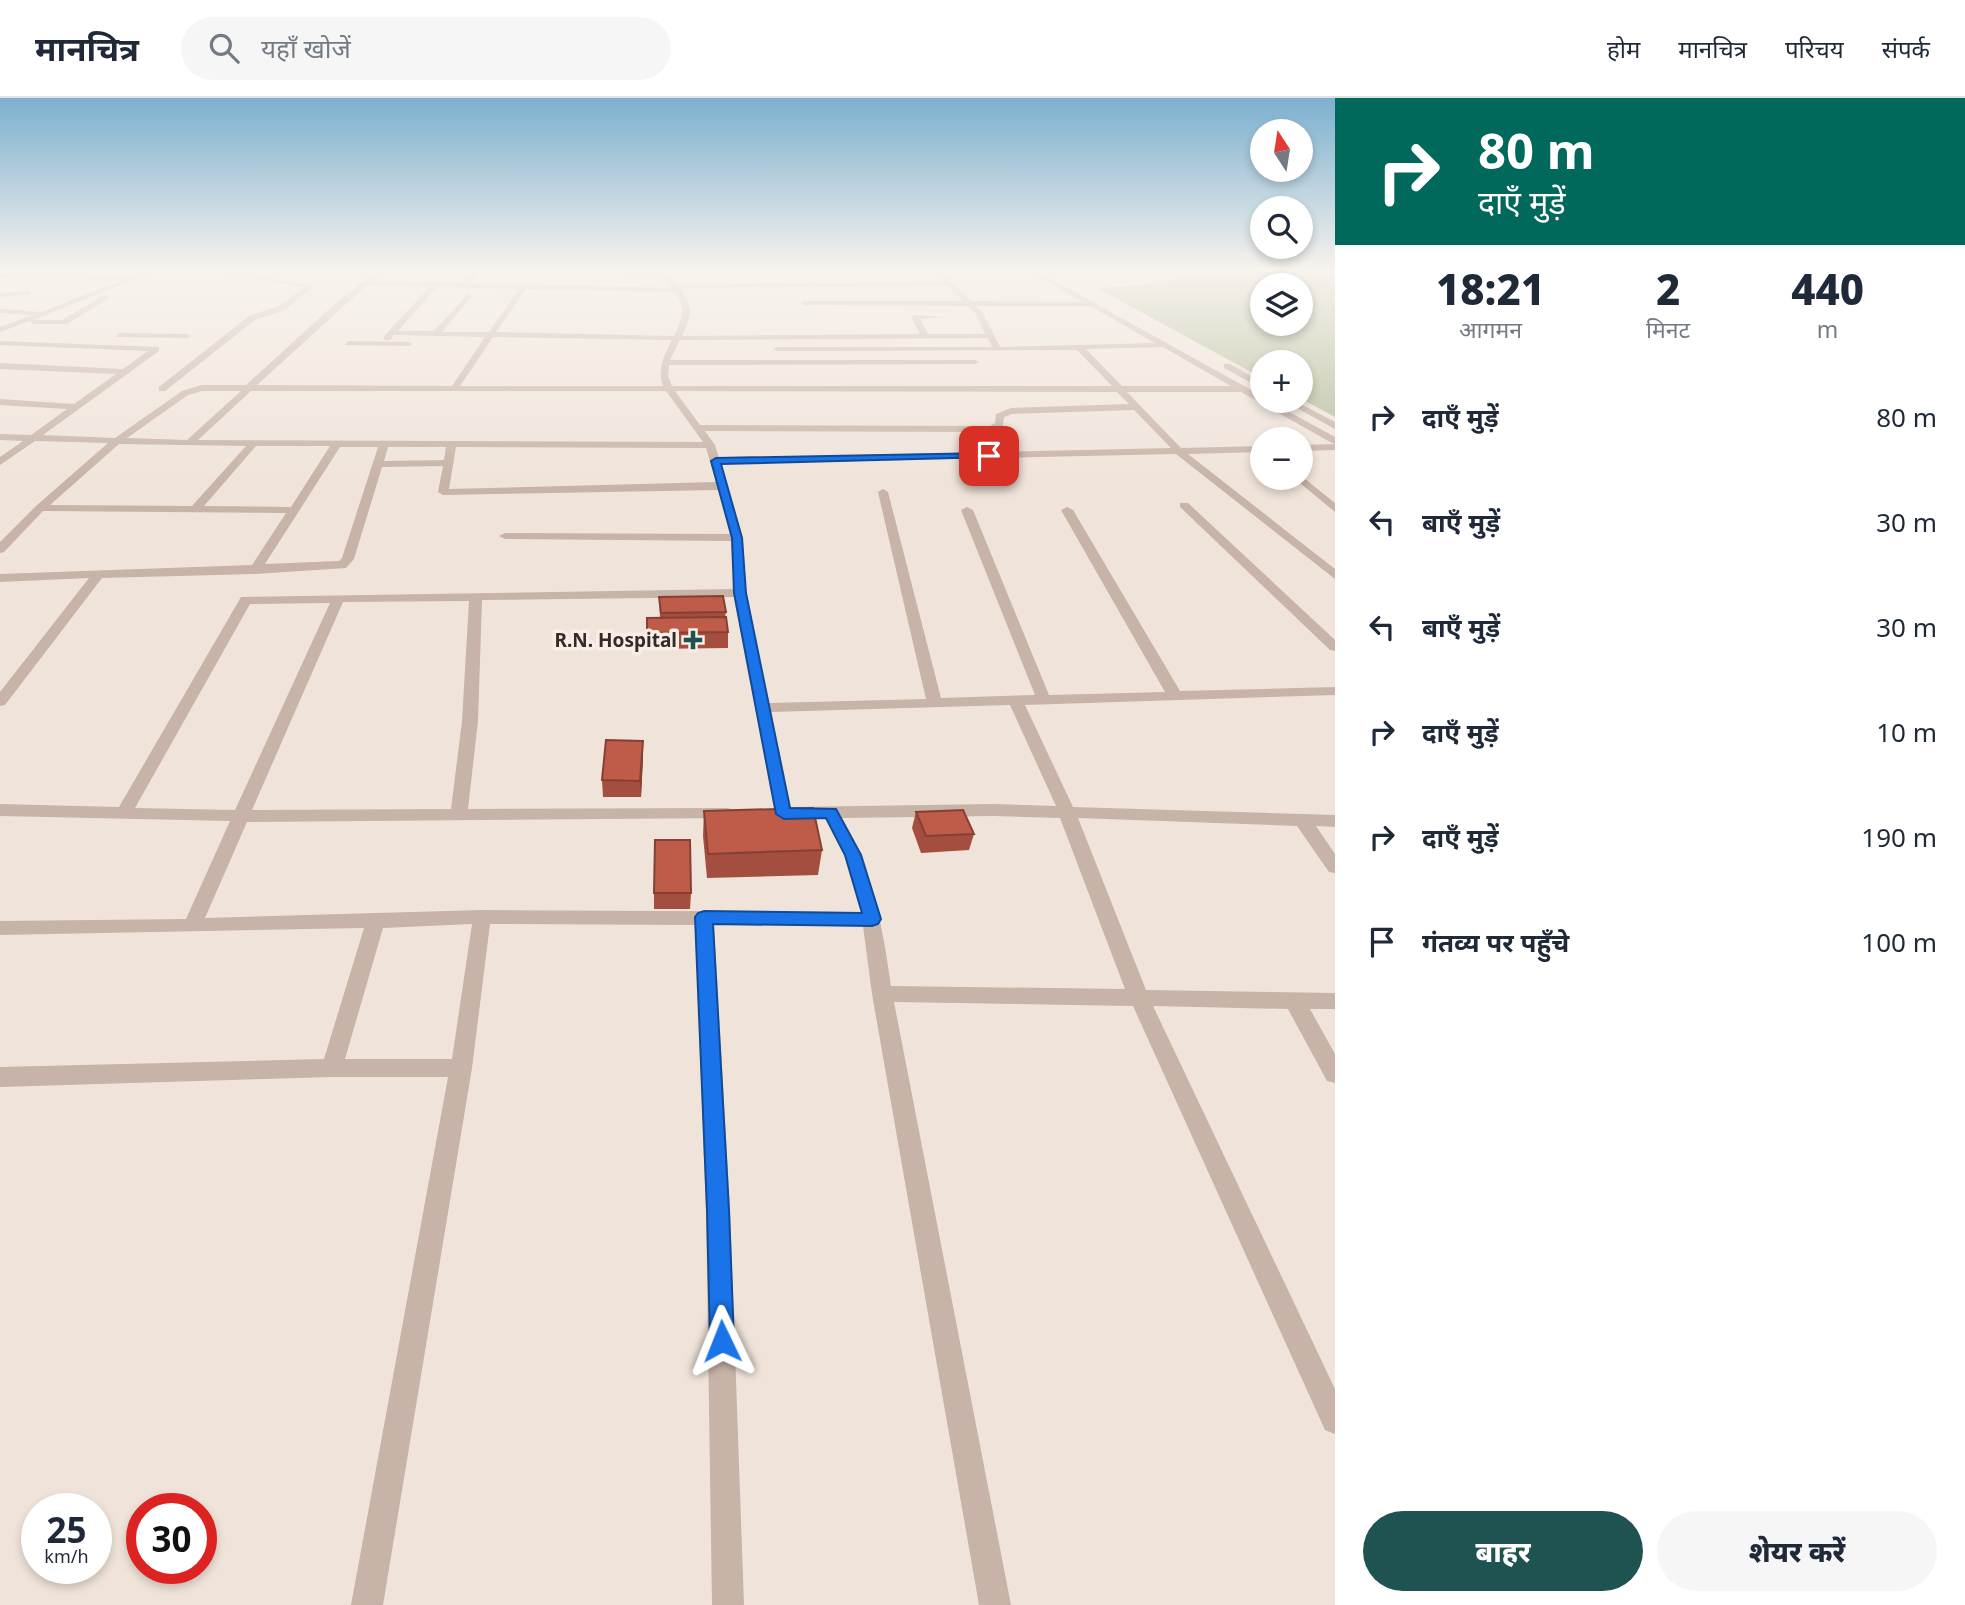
<!DOCTYPE html>
<html lang="hi">
<head>
<meta charset="utf-8">
<style>
	body { margin:0; font-family:"Noto Sans","Noto Sans Devanagari",sans-serif; background:#f6f6f7; color:#1f2937; height:100vh; display:flex; flex-direction:column; font-size:26px; white-space:nowrap }
	* { box-sizing:border-box; margin:0 }
	p { font-size:23px; color:#747a83 }
	.icon { flex:none; width:38px; height:38px; fill:none; stroke:currentColor; stroke-width:2; stroke-linecap:round; stroke-linejoin:round }
	.map { position:relative; flex:1; overflow:hidden }
	.details { display:flex; flex-direction:column; background:#fff; width:630px }
	.details>* { flex:none }
	.guide { background:#00695c; color:#fff; overflow:hidden }
	.needle { width:46px; rotate:348deg }
	.tools { position:absolute; left:1250px; top:21px; display:grid; gap:14px }
	.tools a { display:grid; place-items:center; width:63px; height:63px; border-radius:50%; background:#fff; box-shadow:0 4px 10px #0003; font-size:35px }
	.speed { position:absolute; left:21px; top:1395px; display:flex; gap:14px; font-size:35px; font-weight:700; text-align:center }
	.speed>* { display:grid; place-content:center; width:91px; height:91px; border-radius:50%; background:#fff; box-shadow:0 4px 10px #0003; line-height:1 }
	.speed small { font-size:18px; font-weight:400 }
	.speed .limit { border:10px solid #d22; background:#fff; color:#111 }
	.pin { position:absolute; display:grid; place-items:center; width:60px; height:60px; color:#fff; margin:-30px; border-radius:14px; box-shadow:0 4px 10px #0006 }
	.me { position:absolute; width:77px; margin:-38px; rotate:358deg; stroke-linejoin:round; filter:drop-shadow(0 0 5px #0008) }
	.turn { display:flex; align-items:center; gap:24px; height:147px; padding:0 28px; font-size:32px }
	.turn .icon { width:91px; height:91px; stroke-width:2.5 }
	.turn b { display:block; font-size:49px; line-height:60px }
	.eta { display:flex; justify-content:space-evenly; align-items:center; height:119px; text-align:center }
	.eta b { font-size:42px; font-weight:800; line-height:49px }
	.action { display:flex; gap:14px; margin-top:auto; padding:14px 28px }
	.action a { flex:1; height:80px; border-radius:42px; background:#1f5351; color:#fff; font-size:28px; font-weight:800; line-height:80px; text-align:center }
	.action a+a { background:#f6f6f7; color:#1f2937 }
	ul { padding:0; list-style:none }
	li { display:flex; align-items:center; gap:21px; height:105px; padding:0 28px }
	li div { flex:1 }
	li b { display:block; font-size:26px }
	li em { font-style:normal }
	header { display:flex; align-items:center; gap:42px; box-sizing:border-box; height:98px; padding:0 35px; background:#fff; border-bottom:2px solid #e0e1e3 }
	header strong { font-size:33px }
	nav { display:flex; gap:38px; margin-inline-start:auto; font-size:24px }
	.search { width:490px; height:63px; background:#f6f6f7; display:flex; align-items:center; gap:18px; box-sizing:border-box; padding:0 24px; border-radius:38px; color:#747a83; font-size:26px }
	main { display:flex; flex:1; min-height:0 }
	.map>svg:first-child { display:block }
</style>
</head>
<body>
<header>
<strong>मानचित्र</strong>
<div class="search"><svg class="icon" aria-label="search" viewBox="0 0 24 24"><circle cx="10" cy="10" r="6"/><path d="M15 15l6 6"/></svg>यहाँ खोजें</div>
<nav><a>होम</a><a>मानचित्र</a><a>परिचय</a><a>संपर्क</a></nav>
</header>
<main>
<div class="map">
<svg width="1335" height="1507" viewBox="0 0 1335 1507">
	<rect width="100%" height="100%" fill="#f0e4da"/>
	<!-- green -->
	<path fill="#b5be9b" fill-rule="evenodd" d="M1207 172H1335V319L1300 300V264H1262V280L1097 190 1146 187 1140 184 1219 178ZM1262 187H1300V226H1262Z"/>
	<g fill="none" stroke-linecap="round" stroke-linejoin="round">
		<!-- minor -->
		<path fill="#c7b3a7" fill-rule="evenodd" d="M150 172H158L33 222H62L104 197 111 199 67 226H33L30 223 0 234V229L32 217 0 215V211L41 214 121 183 56 178 0 180V176L56 174 125 181Z
			M205 172H219L314 188 285 212 255 222 165 293H159V289L249 218 279 208 305 189Z
			M378 172H385L372 183 462 185 476 172H483L470 185 672 190 663 177 541 172H666L676 186 944 184 933 172H940L971 203 1082 204 1028 172H1035L1262 298V303H1269L1335 339V346L1332 345 1241 294H1127L1181 350 1262 348V354L1188 356 1335 471V481L1176 356 721 366 743 440 746 495 769 605 926 601 878 394 883 391 888 394 941 600 1035 597 961 412 967 409 973 412 1049 597 1165 594 1061 412 1067 409 1073 412 1180 593 1335 589V597L1025 607 1073 709 1335 717V729L1316 728 1335 756V775L1329 774 1297 728 1078 720 1146 892 1335 895V911H1310L1335 956V985L1327 983 1288 911 1153 908 1335 1291V1336L1325 1332 1133 908 894 904 1011 1507H979L872 896 863 828 714 827 730 1112 744 1507H712L706 1112 695 827 490 826 472 970 383 1507H351L448 979H332L0 989V969L324 961 364 830 0 837V823L186 821 230 723 0 718V706L119 709 241 499 734 491 731 443 505 441 499 438 505 435 730 436 719 392 443 397 438 394 443 368 382 369 354 461 346 470 255 476 102 480 5 607 0 608V594L89 480 0 484V476L252 467 286 415 43 413 4 454 0 455V444L36 408 108 345 35 343 0 367V359L23 343 0 342V336L31 337 67 311 0 307V301L74 306 116 276 0 271V265L123 271 148 253 0 247V243L159 249V253L43 337 115 340 182 293 201 287H246L338 203ZM367 187 430 189 384 238V242H390L394 237 485 239 452 288 257 287ZM948 188 963 203H805L801 205 805 207 968 208 976 216 985 236H928L920 221 943 219 915 217 911 219 920 236 682 238C693 214 692 210 680 190ZM437 189 519 191 489 234H442L472 198 468 196 434 233H398ZM526 191 675 194C686 210 683 220 674 238L496 234ZM976 208H1090L1155 245 1000 249 983 215ZM493 239 672 242C664 258 657 270 663 288H460ZM988 240 992 249H777L773 251 777 253 1077 252 1112 288H672L668 278 669 267 975 266 979 264 975 262H670L680 242ZM1163 249 1231 288H1122L1086 251ZM202 293H241L187 342 127 340 188 297ZM251 293H666L703 344 198 342ZM675 293 1117 294 1129 306 1011 310 996 316 995 325 990 328 700 327ZM1134 312 1171 350 719 360 715 347 705 333 992 334 1003 328 1004 319 1012 316ZM119 346 246 348 192 408 50 407ZM256 348H330L291 409 204 408ZM340 349H378L342 460 339 463 265 466ZM388 349H446L444 362 384 363ZM456 349 706 350 716 384 449 391ZM734 499 776 716 784 722 825 720 844 757 861 814 482 812 205 820 247 724 734 720 736 716 734 712 728 710 468 711 478 623 482 502ZM469 503 462 623 451 711 252 712 343 504ZM330 505 235 712 135 710 250 506ZM1010 607 1056 708 994 706 791 709 771 614ZM994 718 1060 720 1125 891 891 888C882 824 873 777 842 720ZM472 826 452 961H345L383 830Z
			M29 193 31 196 0 199V195Z
			M119 235 187 236 191 238 187 240 116 239Z
			M348 243 409 244 413 246 409 248 345 247Z
			M1224 266H1230L1262 284V291L1224 270Z
			M1284 303H1295L1335 324V331Z
			M1335 346V352L1300 353V347Z
			M1300 377 1335 405V414L1294 380H1300Z
			M1180 405H1188L1335 542V553L1330 552 1180 409Z"/>
	</g>
	<!-- wall -->
	<path fill="#a44e3f" d="M659 499 726 514 725 519 728 534V550L648 551 647 520H660Z
		M643 659 641 699H603L602 682Z
		M704 713 822 752 818 777 707 780 703 738Z
		M916 714 974 736 969 752 921 755 912 730Z
		M654 795H691L690 811H654Z"/>
	<!-- shaded-wall -->
	<path fill="#864033" d="M643 643V659L641 699 640 683Z"/>
	<!-- building -->
	<path fill="#bf5b49" stroke="#864033" stroke-width="2" d="M723 498 726 514 661 515 659 499Z
		M726 519 728 534 647 535V520Z
		M606 642 643 643 640 683 602 682Z
		M813 710 822 752 708 756 704 713Z
		M963 712 974 736 926 738 916 714Z
		M655 742H690L691 795H654Z"/>
	<!-- sky -->
	<linearGradient id="sky" x2="0" y2="1"><stop stop-color="#7cb0cf"/><stop offset="0.45" stop-color="#f8f3ee"/><stop offset="1" stop-color="#f8f3ee" stop-opacity="0"/></linearGradient>
	<rect width="1335" height="383" fill="url(#sky)"/>
	<!-- route -->
	<path fill="#1a73e8" stroke="#114b97" stroke-width="2" d="M989 355 992 356V359L721 366 742 440 746 495 790 710 836 711 861 757 881 821 878 826 872 828 713 826 729 1112 734 1243 730 1251 722 1255 713 1251 710 1243 707 1112 695 819 698 815 704 813 862 815 845 757 826 720 784 721 776 716 734 495 732 440 711 363 716 360Z"/>
	<!-- markers -->
	<path fill="#1f5351" stroke="#f8eee6" stroke-width="2.5" d="M689.5 531.5h7v7h7v7h-7v7h-7v-7h-7v-7h7z"/>
	<g text-anchor="middle" dominant-baseline="central" stroke-width="7" stroke-linejoin="round" paint-order="stroke">
		<!-- far-poi labels -->
		<g font-size="19" font-weight="bold" fill="#342a27" stroke="#f8eee6" text-anchor="end">
			<text x="677" y="542">R.N. Hospital</text>
		</g>
	</g>
</svg>
<div class="tools">
<a><svg class="needle" viewBox="-14 -14 28 28"><path d="M0-13l5 13h-10z" fill="#e53935"/><path d="M0 13l5-13h-10z" fill="#747a83"/></svg></a>
<a><svg class="icon" aria-label="search" viewBox="0 0 24 24"><circle cx="10" cy="10" r="6"/><path d="M15 15l6 6"/></svg></a>
<a><svg class="icon" aria-label="layers" viewBox="0 0 24 24"><path d="M12 4l9 5-9 5-9-5zM3 14l9 5 9-5"/></svg></a>
<a>+</a>
<a>−</a>
</div>
<div class="speed"><div>25<small>km/h</small></div><div class="limit">30</div></div>
<div class="pin" style="left:989px;top:358px;background:#d93025"><svg class="icon" aria-label="arrive" viewBox="0 0 24 24"><path d="M6 21V4h12l-3 4 3 4H6"/></svg></div>
<svg class="me" style="left:722px;top:1243px" viewBox="-20 -20 40 40"><path d="M0-17L14 15 0 8-14 15z" fill="#1a73e8" stroke="#fff" stroke-width="4"/></svg>
</div>
<section class="details">
<div class="guide">
<div class="turn"><svg class="icon" aria-label="right" viewBox="0 0 24 24"><path d="M7 20v-9h11M14 6l5 5-5 5"/></svg><div><b>80 m</b>दाएँ मुड़ें</div></div>
</div>
<div class="eta">
<div><b>18:21</b><p>आगमन</p></div>
<div><b>2</b><p>मिनट</p></div>
<div><b>440</b><p>m</p></div>
</div>
<ul>
<li><svg class="icon" aria-label="right" viewBox="0 0 24 24"><path d="M7 20v-9h11M14 6l5 5-5 5"/></svg><div><b>दाएँ मुड़ें</b></div><em>80 m</em></li>
<li><svg class="icon" aria-label="left" viewBox="0 0 24 24"><path d="M17 20v-9H6M10 6l-5 5 5 5"/></svg><div><b>बाएँ मुड़ें</b></div><em>30 m</em></li>
<li><svg class="icon" aria-label="left" viewBox="0 0 24 24"><path d="M17 20v-9H6M10 6l-5 5 5 5"/></svg><div><b>बाएँ मुड़ें</b></div><em>30 m</em></li>
<li><svg class="icon" aria-label="right" viewBox="0 0 24 24"><path d="M7 20v-9h11M14 6l5 5-5 5"/></svg><div><b>दाएँ मुड़ें</b></div><em>10 m</em></li>
<li><svg class="icon" aria-label="right" viewBox="0 0 24 24"><path d="M7 20v-9h11M14 6l5 5-5 5"/></svg><div><b>दाएँ मुड़ें</b></div><em>190 m</em></li>
<li><svg class="icon" aria-label="arrive" viewBox="0 0 24 24"><path d="M6 21V4h12l-3 4 3 4H6"/></svg><div><b>गंतव्य पर पहुँचे</b></div><em>100 m</em></li>
</ul>
<div class="action"><a>बाहर</a><a>शेयर करें</a></div>
</section>
</main>
</body>
</html>
